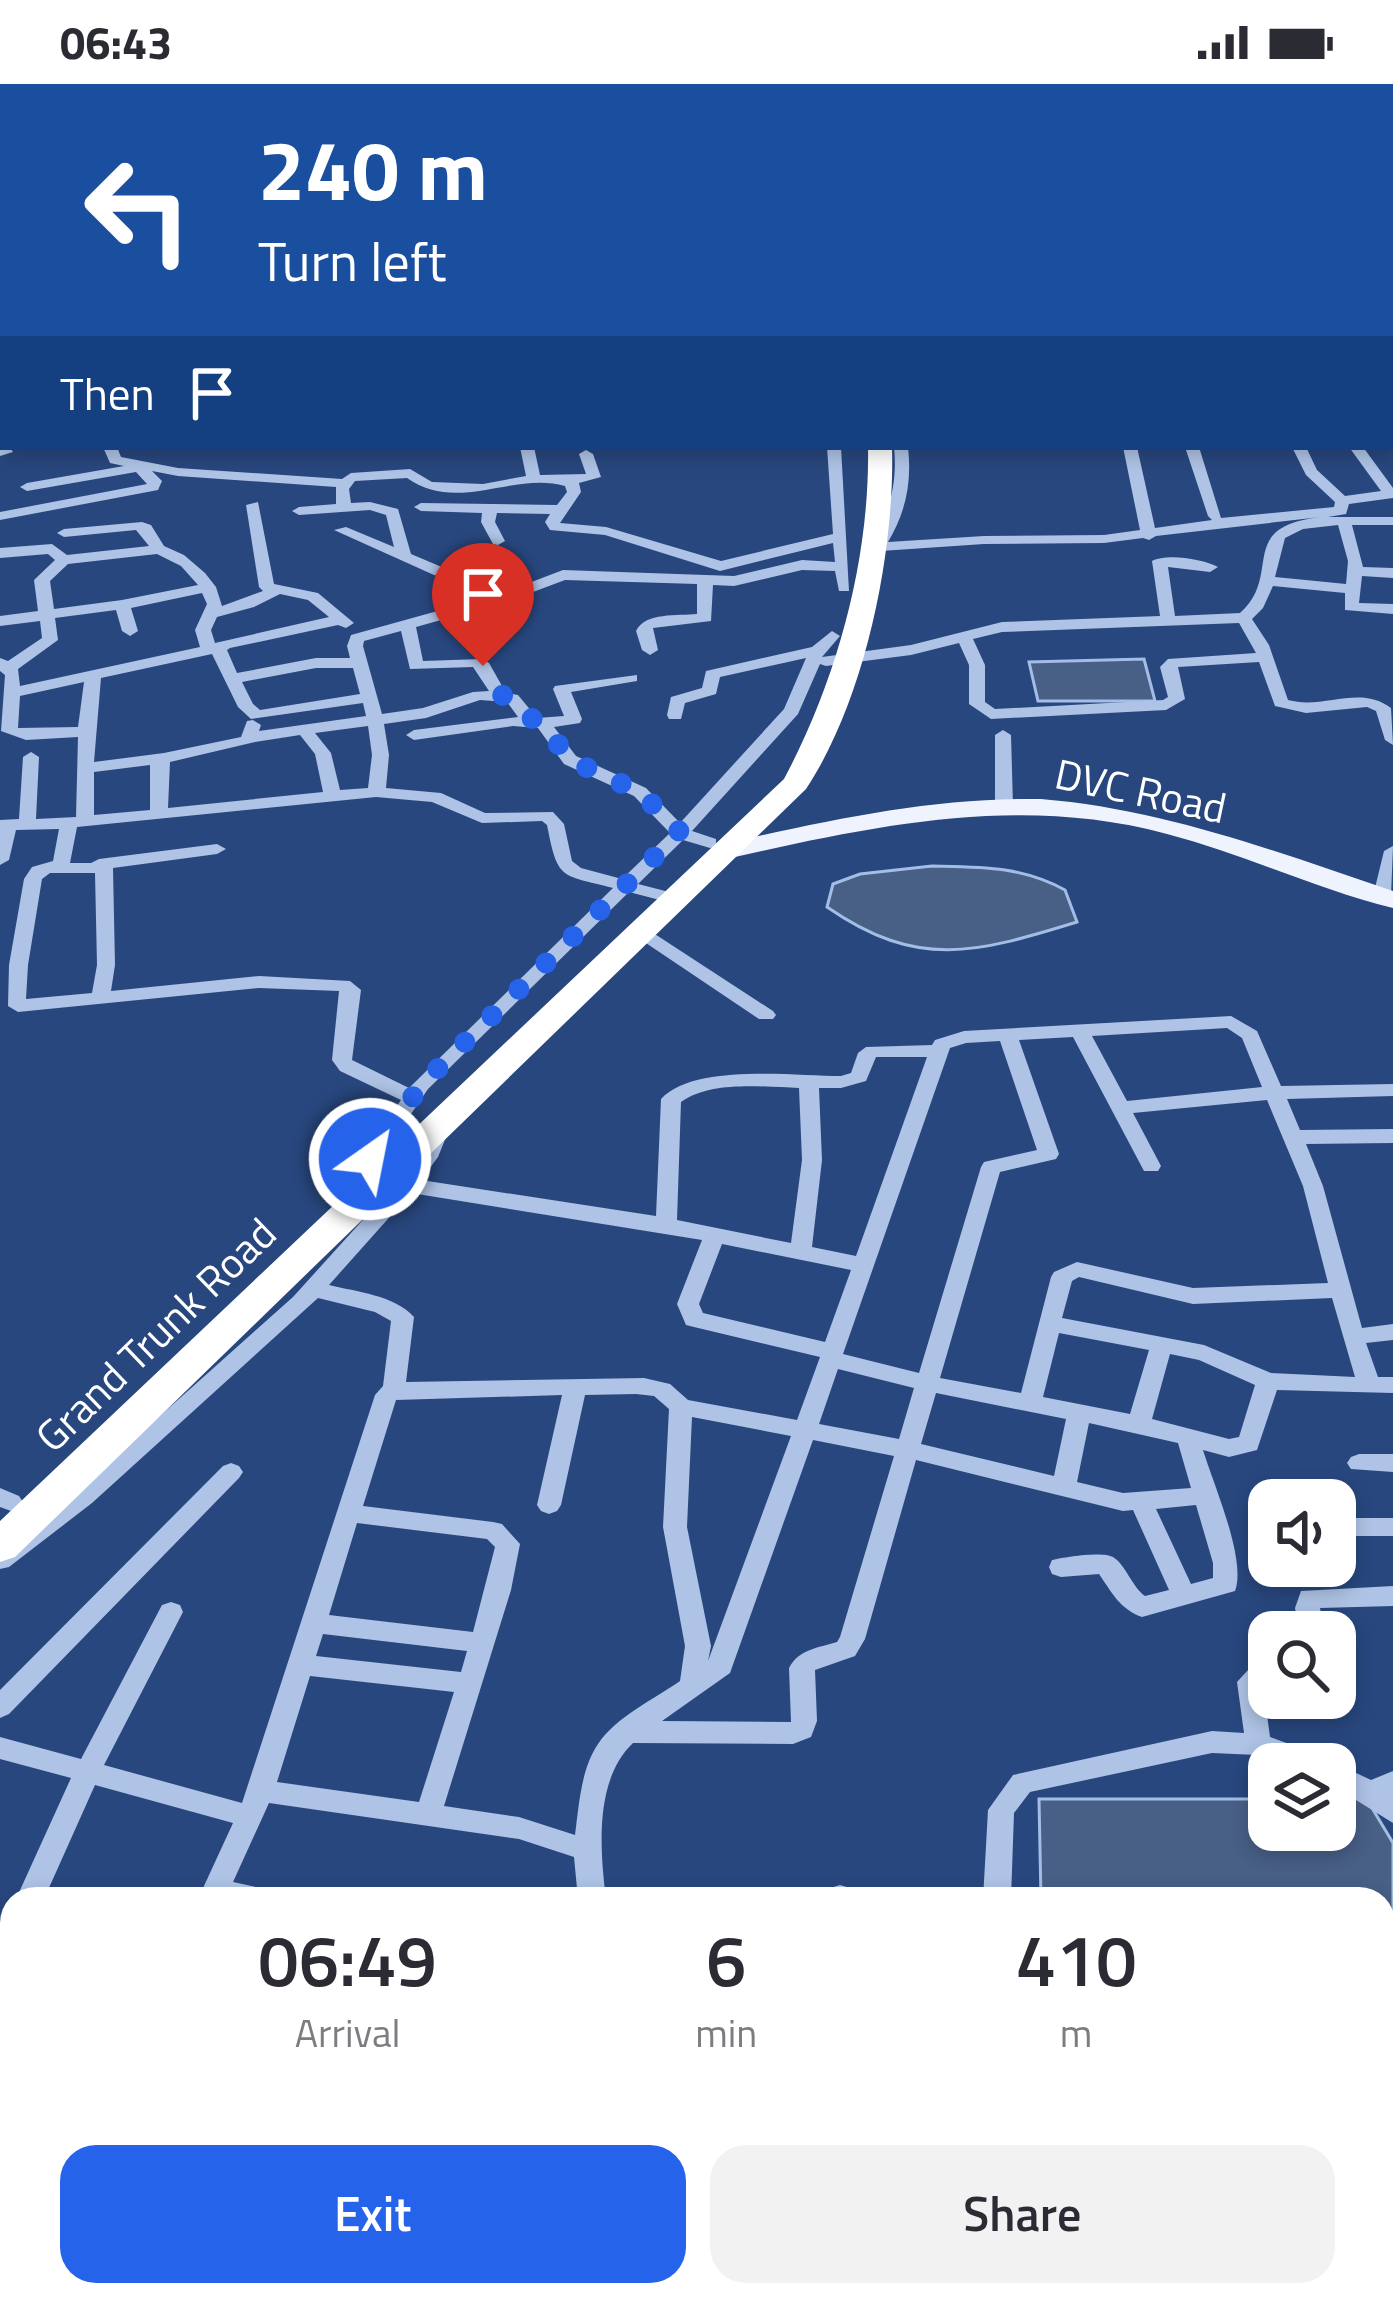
<!DOCTYPE html>
<html lang="en">
<head>
<meta charset="utf-8">
<style>
	body { margin:0; font-family:"Titillium Web",sans-serif; background:#f2f2f3; color:#2b2b33; height:100vh; display:flex; flex-direction:column; font-size:45px; white-space:nowrap }
	* { box-sizing:border-box; margin:0 }
	p { font-size:39px; color:#7c7c81 }
	.icon { flex:none; width:66px; height:66px; fill:none; stroke:currentColor; stroke-width:2; stroke-linecap:round; stroke-linejoin:round }
	.map { position:relative; flex:1; overflow:hidden }
	.panel { position:absolute; left:0px; top:1803px; width:1395px; height:420px; display:flex; flex-direction:column; background:#fff; border-radius:36px 36px 0 0; box-shadow:0 6px 18px #0003 }
	.panel>* { flex:none }
	.banner { position:absolute; left:0px; top:0px; width:1395px; height:366px; box-shadow:0 6px 18px #0003; background:#1a4fa0; color:#fff; overflow:hidden }
	.fabs { position:absolute; left:1248px; top:1395px; display:grid; gap:24px }
	.fabs a { display:grid; place-items:center; width:108px; height:108px; border-radius:24px; background:#fff; box-shadow:0 6px 18px #0003; font-size:60px }
	.pin { position:absolute; display:grid; place-items:center; width:102px; height:102px; color:#fff; margin:-123px -51px; border-radius:50% 50% 50% 0; rotate:-45deg; box-shadow:0 0 12px #0007 }
	.pin .icon { rotate:45deg }
	.me { position:absolute; width:132px; margin:-66px; rotate:33deg; stroke-linejoin:round; filter:drop-shadow(0 0 9px #0008) }
	.turn { display:flex; align-items:center; gap:42px; height:252px; padding:0 60px; font-size:54px }
	.turn .icon { width:156px; height:156px; stroke-width:2.5 }
	.turn b { display:block; font-size:84px; line-height:102px }
	.then { display:flex; align-items:center; height:114px; padding:0 60px; background:#0003; gap:24px; font-size:45px }
	.eta { display:flex; justify-content:space-evenly; align-items:center; height:204px; text-align:center }
	.eta b { font-size:72px; font-weight:600; line-height:84px }
	.cta { display:flex; gap:24px; margin-top:auto; padding:24px 60px }
	.cta a { flex:1; height:138px; border-radius:36px; background:#2563eb; color:#fff; font-size:48px; font-weight:600; line-height:138px; text-align:center }
	.cta a+a { background:#f2f2f3; color:#2b2b33 }
	.status { display:flex; justify-content:space-between; align-items:center; height:84px; padding:0 60px; background:#fff; direction:ltr }
	.status svg { height:33px; fill:currentColor }
	.map>svg:first-child { display:block }
</style>
</head>
<body>
<div class="status"><b>06:43</b><svg viewBox="0 0 49 12"><path d="M0 12V9h3v3zM5 12V6h3v6zM10 12V3h3v9zM15 12V0h3v12zM26 1h20v11H26zM47 4h2v5h-2z"/></svg></div>
<div class="map">
<svg width="1393" height="2223" viewBox="0 0 1393 2223">
	<rect width="100%" height="100%" fill="#28477e"/>
	<!-- water -->
	<path fill="#485f86" stroke="#a3bde5" stroke-width="3" d="M1144 575 1155 617H1038L1029 578Z
		M932 782C981 783 1021 782 1065 806L1077 838C976 869 918 886 827 823L833 800 860 790Z
		M1366 1714 1393 1759V2083L1383 2084V1815H1041L1039 1715H1269V1746H1335V1715Z"/>
	<g fill="none" stroke-linecap="round" stroke-linejoin="round">
		<!-- minor -->
		<path fill="#aec3e5" fill-rule="evenodd" d="M20 0H30V3H20Z
			M82 0H92V3H82Z
			M116 0H174L170 3H112Z
			M228 0H238V3H228Z
			M703 0H713L715 3H705Z
			M752 0H762L763 3H753Z
			M1217 0H1228L1230 3H1219Z
			M1357 0H1368L1370 3H1359Z
			M0 7H3L0 14Z
			M1392 16H1393V22H1392Z
			M0 306 3 307V315L0 314Z
			M1392 309H1393V317H1392Z
			M1392 352H1393V360H1392Z
			M103 363H117L121 373 178 384 342 395 351 389 410 385 432 398 483 400 526 392 520 363H534L540 391 586 390 579 370 586 366 593 370 601 393 579 399 581 408 560 439 606 443 721 477 833 450 827 363H841L849 507H839L835 487 802 486 734 502 713 501 711 537 653 544 658 566 650 571 642 566 636 547C645 528 678 532 697 530V500L565 496 509 517 416 543 423 577 482 575 489 579 506 609 518 611 537 634 564 632 553 605 555 602 637 591V597L571 608 582 635 580 639 554 643 576 672 646 704 680 739 784 625 806 574 720 593 716 610 685 619 681 635H669L667 631 671 613 702 604 706 587 812 563 832 547 840 552 822 573 911 561 1002 538 1160 532 1152 477C1167 469 1203 475 1218 483L1210 488 1168 483 1175 532 1240 529C1284 490 1234 443 1321 433L1156 452 1149 456 1143 454 1104 459 984 460 881 467 874 472 866 467C888 436 898 402 894 363H908C912 398 906 428 888 458L984 452 1104 451 1140 446 1123 363H1137L1155 444 1212 436 1208 432 1185 363H1199L1221 434 1334 423 1335 418 1306 391 1292 363H1306L1317 386 1345 412 1381 407 1349 363H1363L1393 404V414L1349 420 1346 430 1328 433H1393V441H1352L1363 483 1393 484V494L1362 492 1359 519 1393 520V530L1345 526V509L1273 502 1263 524 1252 535 1269 561 1288 616C1324 626 1359 600 1391 624L1393 661 1385 656 1376 627 1367 623 1306 629 1275 622 1259 578 1178 583 1185 615 1166 626 991 635 969 620V581L959 559 911 571 826 582 820 580 798 630 692 747 716 755V763L710 764 683 756 638 800 681 811 684 815 681 819 675 820 629 808 428 1005 377 1080 370 1082 360 1075 401 1016 340 987 332 976 339 907 259 904 18 928 8 922 9 881 24 795 32 783 53 777 59 745 16 746 9 776 0 781V736L19 735 23 673 31 668 39 673 36 735 76 733 78 653 26 656 1 647 5 591 0 587V574L8 577 42 554 40 537 0 542V532L38 527 34 496 55 476 48 470 0 474V464L52 460 67 471 149 462 136 446 64 453 57 449 64 445 142 438 151 441 164 462 184 471 205 489 216 503 222 522 263 507 259 503 246 421 258 418 274 500 318 509 354 539 346 544 338 541 230 564 227 566 237 589 316 574H350L347 562 351 551 506 508 434 491 334 446 346 443 394 463 386 431 370 426 299 431 292 427 299 423 336 420V403L178 392 152 387 162 397 158 406 0 436V428L147 400 136 388 27 407 20 403 27 399 124 382 110 379ZM407 394C457 430 514 387 565 402L567 408 557 421 421 419 414 423 421 427 482 429 481 438 493 460 498 461 505 457 495 438 497 429 550 430 545 438 550 446 605 451 720 487 833 459 835 478 802 476 734 492 563 486 521 502 444 484 411 470 398 425 370 418 351 419 349 405 355 397ZM1338 441 1348 477 1346 500 1275 493 1285 454 1303 445ZM157 470 181 482 198 501 122 516 54 525 50 497 68 480ZM202 509 207 520 195 546 200 563 20 602 18 585 58 556 55 534 116 526 122 547 130 552 138 547 131 524ZM280 510 308 516 329 533 215 559 211 546 217 533 254 523ZM1239 539 1256 569 1168 575 1160 583 1168 613 1163 616 995 625 985 618V581L973 555 1002 548ZM401 547 410 585 473 583 489 607 473 608 423 624 382 630 363 562 364 557ZM212 570 238 623 251 635 363 619 366 632 259 647 261 641 253 636 247 637 241 653 164 669 94 678 101 594ZM316 584H353L360 610 260 626 253 620 242 598ZM84 598 78 643 18 644 20 612ZM480 616 507 618 518 633 414 646 406 651 414 656 513 642 538 644 564 680 634 712 670 749 622 795 581 784 572 777 564 740 553 728 485 729 441 709 386 704 389 671 384 640 426 634ZM368 642 372 671 368 704 340 706 331 669 315 649ZM300 651 315 670 323 708 168 724 170 678 255 658ZM150 681V726L94 731V688ZM376 713 432 718 482 739 542 737 547 741C558 797 560 790 613 804L409 1004 352 976 361 906 350 897 259 892 111 907 115 881 113 784 217 770 226 765 217 760 99 775 91 779H70L77 743ZM50 789H95L97 881 92 909 26 915 28 881 42 795Z
			M0 364 11 365 13 368 0 372Z
			M1003 646 1011 651 1013 722 1004 727 995 722V651Z
			M1393 762 1391 812 1382 817 1376 816 1373 812 1384 767Z
			M641 841 773 927 776 931 773 935H759L634 851 632 847Z
			M1231 932 1257 947 1281 1002 1393 1000V1012L1287 1015 1300 1046 1393 1045V1059L1306 1060 1323 1102 1362 1244 1393 1240V1256L1366 1259 1378 1293H1393V1309L1277 1306 1257 1366 1229 1373 1203 1366C1213 1399 1247 1476 1235 1507L1142 1533C1120 1525 1112 1509 1099 1490L1061 1493 1052 1490 1049 1483 1052 1476C1064 1473 1103 1467 1113 1473 1126 1481 1132 1503 1145 1512L1169 1506 1133 1426 1123 1427 916 1376 865 1555 855 1572 815 1586 817 1637 811 1653 793 1660 633 1659C594 1696 600 1766 606 1815H578L574 1773 519 1755 269 1719 233 1798 269 1806 273 1815H198L233 1739 95 1701 44 1815H16L71 1694 0 1675V1653L81 1675 162 1521 171 1518 180 1521 183 1528 104 1681 242 1719 375 1311 383 1302 391 1237 375 1228 318 1214 92 1419 9 1483 0 1485V1463L76 1407 293 1213 399 1096 418 1071 431 1043 438 1041 448 1048 438 1073 421 1096 656 1132 661 1015C694 979 794 992 841 992L851 989 858 969 866 963 932 961 935 956 964 947ZM1227 944 1242 954 1262 1003 1127 1017 1092 952ZM1073 953 1144 1087H1158L1161 1082 1133 1029 1267 1016 1303 1102 1328 1199 1193 1204 1077 1178 1054 1188 1051 1193 1021 1309 940 1294 1000 1088 1056 1075 1059 1070 1019 956ZM1000 957 1037 1066 984 1078 981 1083 919 1289 843 1270 950 964 966 959ZM876 973H927L856 1172 812 1163 822 1076 819 1004H841L866 997ZM799 1004 802 1076 791 1159 677 1136 681 1018C711 996 764 1003 799 1004ZM411 1109 702 1156 677 1220 686 1241 694 1243 820 1273 797 1336 688 1316 670 1300 644 1294 406 1298 414 1233C394 1211 357 1208 329 1201ZM722 1160 851 1186 825 1258 703 1229 699 1220ZM1079 1193 1193 1220 1332 1214 1355 1293 1271 1289 1204 1261 1062 1234 1072 1197ZM1059 1249 1149 1266 1130 1330 1043 1313ZM1170 1270 1199 1276 1255 1301 1239 1353 1229 1355 1152 1335ZM838 1285 914 1304 899 1355 819 1340ZM936 1309 1066 1335 1054 1392 921 1360ZM636 1310 654 1312 669 1325 663 1443 685 1562 680 1597C654 1615 616 1633 598 1660 581 1685 579 1721 575 1751L519 1733 444 1722 511 1506 520 1460 502 1440 493 1438 363 1422 396 1316 562 1311 537 1421 541 1427 549 1430 557 1427 561 1421 585 1311ZM692 1333 791 1352 708 1577 711 1562 687 1443ZM1089 1339 1178 1359 1191 1404 1123 1409 1077 1398ZM813 1356 894 1372 840 1553 837 1558C818 1564 799 1565 789 1584L791 1638 662 1637 730 1589ZM1196 1421 1213 1479V1494L1191 1500 1156 1425ZM357 1439 487 1455 495 1463 473 1548 329 1531ZM323 1550 467 1567 461 1588 316 1572ZM310 1592 454 1608 419 1718 277 1698Z
			M1359 1370H1393V1388L1351 1385 1347 1379 1351 1373Z
			M231 1379 239 1382 243 1388 239 1394 9 1630 0 1634V1606L223 1382Z
			M0 1404 19 1412 23 1418 19 1424 11 1427 0 1423Z
			M1335 1434H1393V1452H1335Z
			M1393 1502V1522L1320 1524 1325 1548H1299L1295 1524 1301 1507Z
			M1269 1570V1596L1263 1601 1270 1653 1322 1672 1326 1680H1283L1257 1671 1212 1669 1030 1708 1014 1729 1011 1815H983L988 1726 1013 1691 1212 1647 1244 1649 1237 1598 1260 1573Z
			M1335 1679 1371 1696 1393 1687V1739L1335 1703V1680H1332Z
			M840 1801 850 1804 853 1815H820L824 1806Z
			M12 1861V1919L0 1927V1870Z
			M12 2063V2091L0 2092V2064Z
			M373 2211H405V2223H373Z
			M816 2211H848L853 2223H821Z"/>
		<!-- major -->
		<path fill="#eef3fd" fill-rule="evenodd" d="M1017 0H1038L1040 3H1019Z
			M1084 0H1105L1107 3H1086Z
			M1392 121H1393V132H1392Z
			M1392 154H1393V165H1392Z
			M1041 715C1164 725 1277 768 1393 807V824C1316 805 1244 770 1167 750 1018 710 874 742 726 775L713 767 726 759C831 736 933 713 1041 715Z"/>
		<!-- highway -->
		<path fill="#fff" fill-rule="evenodd" d="M729 0H747L748 3H730Z
			M1064 0H1087L1089 3H1066Z
			M1392 140H1393V152H1392Z
			M868 363H892C895 469 865 616 806 705L15 1473 0 1478V1437L784 695C837 596 870 475 868 363Z"/>
	</g>
	<g fill="none" stroke-linecap="round" stroke-linejoin="round">
		<!-- route -->
		<path stroke="#2563eb" stroke-width="21" stroke-dasharray="0 37.8" d="M370 1075 421 1001 680 748 640 708 570 676 543 640C524 634 518 616 499 610L483 582"/>
	</g>
	<g text-anchor="middle" dominant-baseline="central" stroke-width="9" stroke-linejoin="round" paint-order="stroke">
		<!-- street labels -->
		<g font-size="42" fill="#fff" stroke="#28477e">
			<text transform="translate(1141 706) rotate(12)">DVC Road</text>
			<text transform="translate(155 1250) rotate(-44)">Grand Trunk Road</text>
		</g>
	</g>
</svg>
<div class="fabs">
<a><svg class="icon" aria-label="sound" viewBox="0 0 24 24"><path d="M4 9h4l5-4v14l-5-4H4zM17 9q2 3 0 6"/></svg></a>
<a><svg class="icon" aria-label="search" viewBox="0 0 24 24"><circle cx="10" cy="10" r="6"/><path d="M15 15l6 6"/></svg></a>
<a><svg class="icon" aria-label="layers" viewBox="0 0 24 24"><path d="M12 4l9 5-9 5-9-5zM3 14l9 5 9-5"/></svg></a>
</div>
<div class="pin" style="left:483px;top:582px;background:#d93025"><svg class="icon" aria-label="arrive" viewBox="0 0 24 24"><path d="M6 21V4h12l-3 4 3 4H6"/></svg></div>
<svg class="me" style="left:370px;top:1075px" viewBox="-20 -20 40 40"><circle r="17" fill="#2563eb" stroke="#fff" stroke-width="3"/><path d="M0-11L8 9 0 5-8 9z" fill="#fff"/></svg>
<div class="banner">
<div class="turn"><svg class="icon" aria-label="left" viewBox="0 0 24 24"><path d="M17 20v-9H6M10 6l-5 5 5 5"/></svg><div><b>240 m</b>Turn left</div></div>
<div class="then">Then<svg class="icon" aria-label="arrive" viewBox="0 0 24 24"><path d="M6 21V4h12l-3 4 3 4H6"/></svg></div>
</div>
<section class="panel">
<div class="eta">
<div><b>06:49</b><p>Arrival</p></div>
<div><b>6</b><p>min</p></div>
<div><b>410</b><p>m</p></div>
</div>
<div class="cta"><a>Exit</a><a>Share</a></div>
</section>
</div>
</body>
</html>
